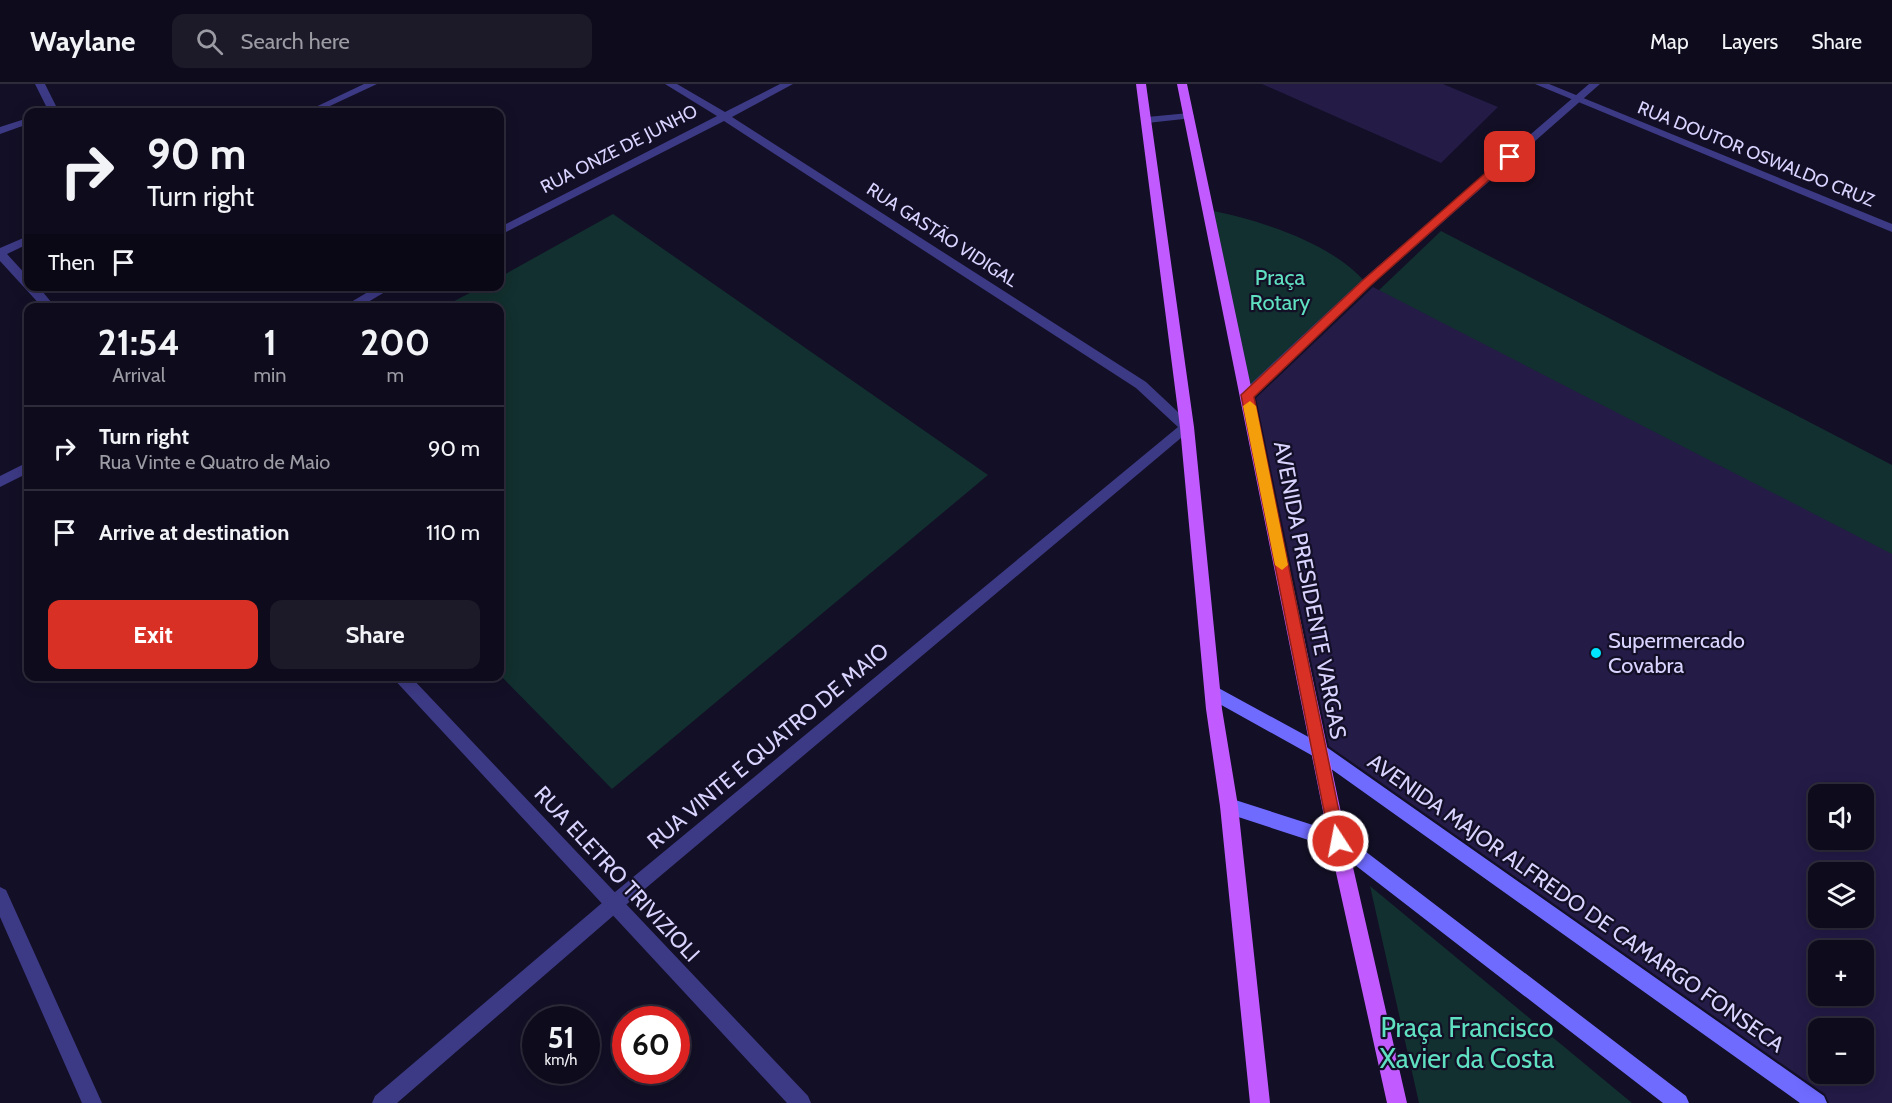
<!DOCTYPE html>
<html lang="en">
<head>
<meta charset="utf-8">
<style>
	body { margin:0; font-family:Cabin,sans-serif; background:#1c1929; color:#f1f3f6; height:100vh; display:flex; flex-direction:column; font-size:22px; white-space:nowrap }
	* { box-sizing:border-box; margin:0 }
	p { font-size:20px; color:#9b9ba3 }
	.icon { flex:none; width:33px; height:33px; fill:none; stroke:currentColor; stroke-width:2; stroke-linecap:round; stroke-linejoin:round }
	.map { position:relative; flex:1; overflow:hidden }
	.sheet { position:absolute; left:24px; top:219px; width:480px; height:378px; display:flex; flex-direction:column; background:#0e0b1c; border-radius:12px; box-shadow:0 3px 15px #0003,0 0 0 2px #2e2b3b }
	.sheet>* { flex:none }
	.guide { position:absolute; left:24px; top:24px; width:480px; height:183px; border-radius:12px; box-shadow:0 3px 15px #0003,0 0 0 2px #2e2b3b; background:#0e0b1c; color:#f1f3f6; overflow:hidden }
	.controls { position:absolute; left:1808px; top:700px; display:grid; gap:12px }
	.controls a { display:grid; place-items:center; width:66px; height:66px; border-radius:12px; background:#0e0b1c; box-shadow:0 3px 15px #0003,0 0 0 2px #2e2b3b; font-size:30px }
	.speed { position:absolute; left:522px; top:922px; display:flex; gap:12px; font-size:30px; font-weight:700; text-align:center }
	.speed>* { display:grid; place-content:center; width:78px; height:78px; border-radius:50%; background:#0e0b1c; box-shadow:0 3px 15px #0003,0 0 0 2px #2e2b3b; line-height:1 }
	.speed small { font-size:15px; font-weight:400 }
	.speed .limit { border:9px solid #d22; background:#fff; color:#111 }
	.pin { position:absolute; display:grid; place-items:center; width:51px; height:51px; color:#fff; margin:-26px; border-radius:12px; box-shadow:0 3px 9px #0006 }
	.me { position:absolute; width:66px; margin:-33px; rotate:349deg; stroke-linejoin:round; filter:drop-shadow(0 0 4px #0008) }
	.turn { display:flex; align-items:center; gap:21px; height:126px; padding:0 24px; font-size:27px }
	.turn .icon { width:78px; height:78px; stroke-width:2.5 }
	.turn b { display:block; font-size:42px; line-height:51px }
	.then { display:flex; align-items:center; height:57px; padding:0 24px; background:#0003; gap:12px; font-size:22px }
	.eta { display:flex; justify-content:space-evenly; align-items:center; height:102px; text-align:center }
	.eta b { font-size:36px; font-weight:800; line-height:42px }
	.primary-button { display:flex; gap:12px; margin-top:auto; padding:12px 24px }
	.primary-button a { flex:1; height:69px; border-radius:12px; background:#d93025; color:#fff; font-size:24px; font-weight:800; line-height:69px; text-align:center }
	.primary-button a+a { background:#1c1929; color:#f1f3f6 }
	ul { padding:0; list-style:none }
	li { display:flex; align-items:center; gap:18px; height:84px; padding:0 24px; border-top:2px solid #2e2b3b }
	li div { flex:1 }
	li b { display:block; font-size:22px }
	li em { font-style:normal }
	header { display:flex; align-items:center; gap:36px; box-sizing:border-box; height:84px; padding:0 30px; background:#0e0b1c; border-bottom:2px solid #2e2b3b }
	header strong { font-size:28px }
	nav { display:flex; gap:33px; margin-inline-start:auto; font-size:21px }
	.search { width:420px; height:54px; background:#1c1929; display:flex; align-items:center; gap:15px; box-sizing:border-box; padding:0 21px; border-radius:12px; color:#9b9ba3; font-size:22px }
	.map>svg:first-child { display:block }
</style>
</head>
<body>
<header>
<strong>Waylane</strong>
<div class="search"><svg class="icon" aria-label="search" viewBox="0 0 24 24"><circle cx="10" cy="10" r="6"/><path d="M15 15l6 6"/></svg>Search here</div>
<nav><a>Map</a><a>Layers</a><a>Share</a></nav>
</header>
<div class="map">
<svg width="1892" height="1019" viewBox="0 0 1892 1019">
	<rect width="100%" height="100%" fill="#130f26"/>
	<!-- green -->
	<path fill="#12302f" d="M1209 126C1260 136 1332 159 1366 199L1247 311Z
		M613 130 988 391 612 705 500 591V224L443 223 481 203 500 202V193Z
		M1441 147 1892 381V483L1376 209Z
		M1370 802 1632 1019H1419Z"/>
	<!-- building -->
	<path fill="#241b47" fill-rule="evenodd" d="M1262 0H1443L1498 23 1441 79Z
		M1373 203 1892 470V1019H1829L1825 1010 1329 662 1256 314ZM1818 711H1863V756H1818ZM1818 789H1863V834H1818ZM1818 867H1863V912H1818ZM1818 945H1863V990H1818Z"/>
	<g fill="none" stroke-linecap="round" stroke-linejoin="round">
		<!-- service -->
		<path fill="#3d3a85" fill-rule="evenodd" d="M1189 29 1194 32 1193 34 1147 39 1142 36 1147 33Z
			M28 34V40L0 50V43Z"/>
		<!-- minor -->
		<path fill="#3d3a85" fill-rule="evenodd" d="M364 0H377L317 28H305Z
			M665 0H677L725 28 780 0H793L732 33 1146 298 1194 343 621 825 397 1019H372L375 1012 609 813 1178 343 1136 304 724 37 500 151V143L717 32Z
			M1535 0H1549L1892 140V148Z
			M378 202H395L358 224H341Z
			M28 378V389L0 403V392Z
			M0 803 6 806 102 1019H82L0 833Z"/>
		<!-- tertiary -->
		<path fill="#3d3a85" fill-rule="evenodd" d="M35 0H45L59 28H49Z
			M1589 0H1600L1370 202 1252 314H1242L1240 311 1242 308 1362 196Z
			M28 152V160L7 170 28 193V202H38L56 224H43L0 177V164Z
			M391 592H410L808 1012 811 1019H787Z"/>
		<!-- secondary -->
		<path fill="#6f6bff" fill-rule="evenodd" d="M1213 601 1325 662 1824 1012 1827 1019H1800L1313 672 1207 613 1205 608 1207 603Z
			M1229 714 1344 751 1686 1012 1689 1019H1663L1333 764 1223 728 1220 722 1223 716Z"/>
		<!-- primary -->
		<path fill="#c25bff" fill-rule="evenodd" d="M1136 0H1146L1194 343 1222 625 1238 722 1270 1019H1250L1220 722 1206 625 1180 343Z
			M1177 0H1187L1347 757 1407 1019H1387L1329 757Z"/>
	</g>
	<!-- route -->
	<path fill="#d93025" stroke="#8d1f18" stroke-width="1.5" d="M1506 71 1515 73 1370 202 1254 313 1345 757 1343 763 1338 765 1332 763 1330 757 1241 311 1362 197Z"/>
	<!-- slow -->
	<path fill="#f59e0b" d="M1250 317 1256 322 1288 481 1282 486 1275 481 1243 322Z"/>
	<!-- markers -->
	<circle fill="#00e5ff" stroke="#130f26" stroke-width="2" cx="1596" cy="569" r="6"/>
	<g text-anchor="middle" dominant-baseline="central" stroke-width="4.5" stroke-linejoin="round" paint-order="stroke">
		<!-- far-street labels -->
		<g font-size="18" fill="#d9d4ff" stroke="#130f26">
			<text transform="translate(619 65) rotate(-27)">RUA ONZE DE JUNHO</text>
			<text transform="translate(1756 70) rotate(22)">RUA DOUTOR OSWALDO CRUZ</text>
			<text transform="translate(942 151) rotate(33)">RUA GASTÃO VIDIGAL</text>
		</g>
		<!-- park labels -->
		<g font-size="22" fill="#5fe0c0" stroke="#130f26">
			<text x="1280" y="193">Praça<tspan x="1280" dy="25">Rotary</tspan></text>
		</g>
		<!-- street labels -->
		<g font-size="22" fill="#d9d4ff" stroke="#130f26">
			<text transform="translate(1310 506) rotate(79)">AVENIDA PRESIDENTE VARGAS</text>
			<text transform="translate(768 662) rotate(-40)">RUA VINTE E QUATRO DE MAIO</text>
			<text transform="translate(617 790) rotate(47)">RUA ELETRO TRIVIZIOLI</text>
			<text transform="translate(1576 819) rotate(35)">AVENIDA MAJOR ALFREDO DE CAMARGO FONSECA</text>
		</g>
		<!-- poi labels -->
		<g font-size="22" fill="#d9d4ff" stroke="#130f26" text-anchor="start">
			<text x="1608" y="556">Supermercado<tspan x="1608" dy="25">Covabra</tspan></text>
		</g>
		<!-- near-park labels -->
		<g font-size="27" fill="#5fe0c0" stroke="#130f26">
			<text x="1467" y="943">Praça Francisco<tspan x="1467" dy="31">Xavier da Costa</tspan></text>
		</g>
	</g>
</svg>
<div class="controls">
<a><svg class="icon" aria-label="sound" viewBox="0 0 24 24"><path d="M4 9h4l5-4v14l-5-4H4zM17 9q2 3 0 6"/></svg></a>
<a><svg class="icon" aria-label="layers" viewBox="0 0 24 24"><path d="M12 4l9 5-9 5-9-5zM3 14l9 5 9-5"/></svg></a>
<a>+</a>
<a>−</a>
</div>
<div class="speed"><div>51<small>km/h</small></div><div class="limit">60</div></div>
<div class="pin" style="left:1510px;top:73px;background:#d93025"><svg class="icon" aria-label="arrive" viewBox="0 0 24 24"><path d="M6 21V4h12l-3 4 3 4H6"/></svg></div>
<svg class="me" style="left:1338px;top:757px" viewBox="-20 -20 40 40"><circle r="17" fill="#d93025" stroke="#fff" stroke-width="3"/><path d="M0-11L8 9 0 5-8 9z" fill="#fff"/></svg>
<div class="guide">
<div class="turn"><svg class="icon" aria-label="right" viewBox="0 0 24 24"><path d="M7 20v-9h11M14 6l5 5-5 5"/></svg><div><b>90 m</b>Turn right</div></div>
<div class="then">Then<svg class="icon" aria-label="arrive" viewBox="0 0 24 24"><path d="M6 21V4h12l-3 4 3 4H6"/></svg></div>
</div>
<section class="sheet">
<div class="eta">
<div><b>21:54</b><p>Arrival</p></div>
<div><b>1</b><p>min</p></div>
<div><b>200</b><p>m</p></div>
</div>
<ul>
<li><svg class="icon" aria-label="right" viewBox="0 0 24 24"><path d="M7 20v-9h11M14 6l5 5-5 5"/></svg><div><b>Turn right</b><p>Rua Vinte e Quatro de Maio</p></div><em>90 m</em></li>
<li><svg class="icon" aria-label="arrive" viewBox="0 0 24 24"><path d="M6 21V4h12l-3 4 3 4H6"/></svg><div><b>Arrive at destination</b></div><em>110 m</em></li>
</ul>
<div class="primary-button"><a>Exit</a><a>Share</a></div>
</section>
</div>
</body>
</html>
